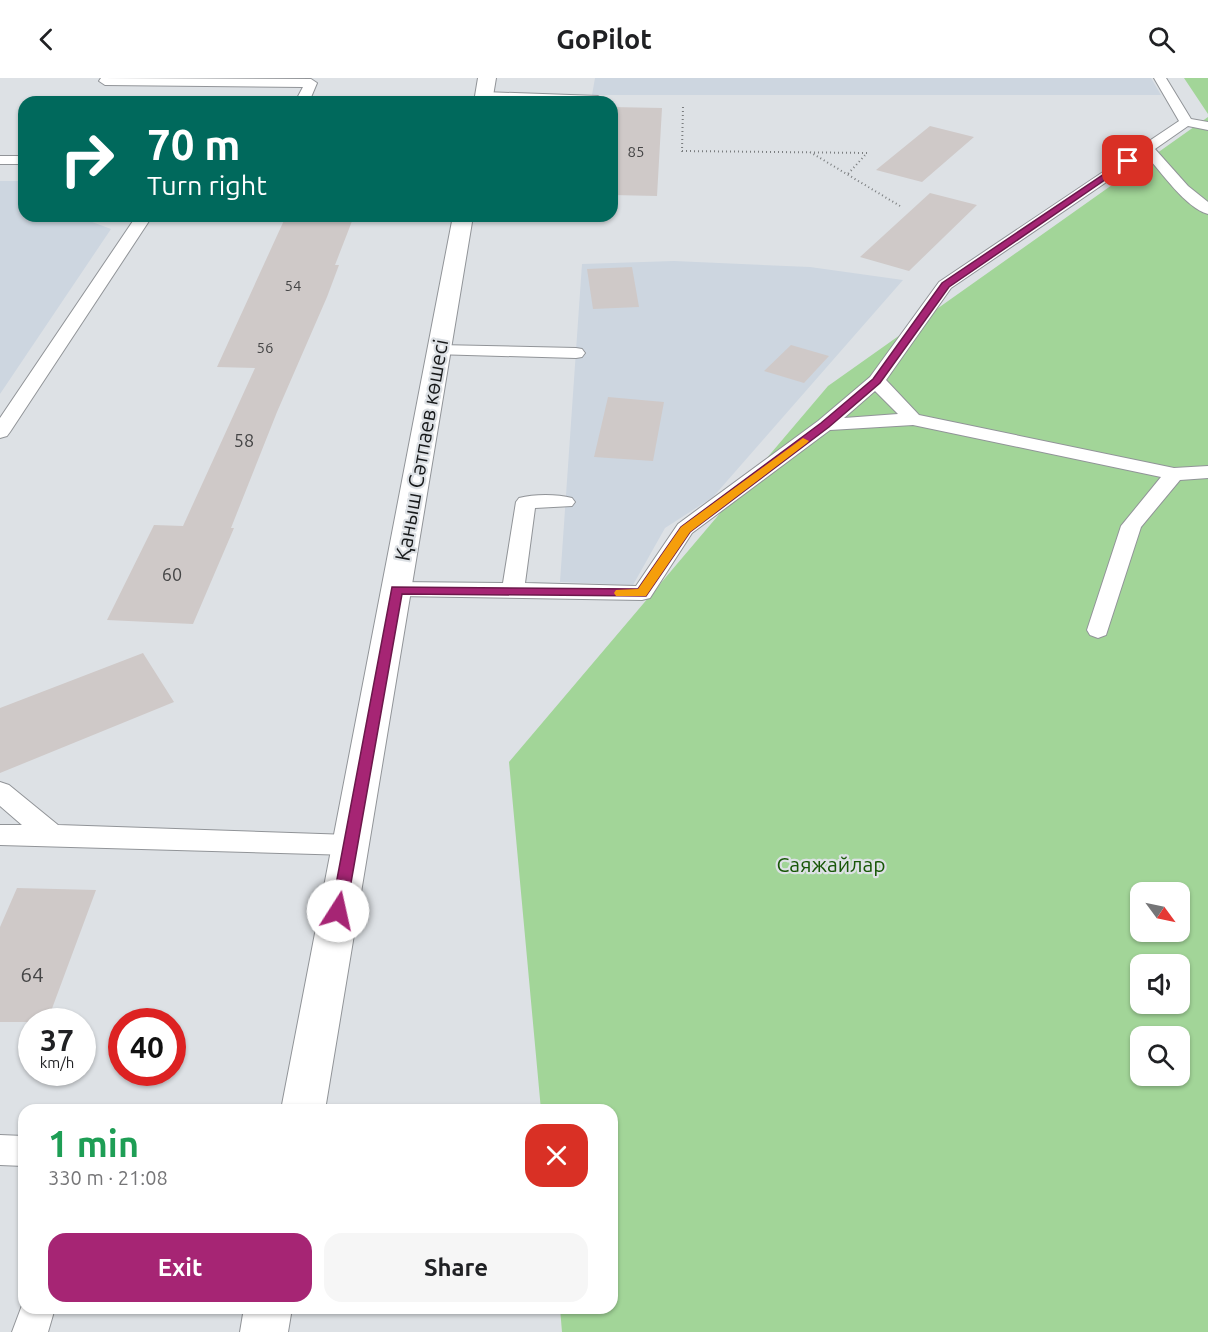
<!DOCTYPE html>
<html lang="en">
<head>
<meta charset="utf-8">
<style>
	body { margin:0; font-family:Ubuntu,sans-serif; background:#f6f6f6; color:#202124; height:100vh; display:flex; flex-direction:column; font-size:22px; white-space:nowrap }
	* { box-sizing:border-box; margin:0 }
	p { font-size:20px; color:#757577 }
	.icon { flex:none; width:33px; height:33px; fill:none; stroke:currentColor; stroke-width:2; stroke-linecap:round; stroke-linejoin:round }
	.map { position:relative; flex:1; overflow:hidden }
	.drawer { position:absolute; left:18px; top:1026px; width:600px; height:210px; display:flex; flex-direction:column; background:#fff; border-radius:18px; box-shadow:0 2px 4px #0004 }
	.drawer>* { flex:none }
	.hud { position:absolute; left:18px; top:18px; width:600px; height:126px; border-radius:18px; box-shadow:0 2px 4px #0004; background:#00695c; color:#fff; overflow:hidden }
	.needle { width:39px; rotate:123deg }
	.tools { position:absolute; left:1130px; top:804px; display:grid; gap:12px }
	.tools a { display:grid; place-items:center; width:60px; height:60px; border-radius:12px; background:#fff; box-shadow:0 2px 4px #0004; font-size:30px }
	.speed { position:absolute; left:18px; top:930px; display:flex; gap:12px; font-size:30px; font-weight:700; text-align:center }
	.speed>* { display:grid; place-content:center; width:78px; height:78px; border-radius:50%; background:#fff; box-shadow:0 2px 4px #0004; line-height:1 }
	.speed small { font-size:15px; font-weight:400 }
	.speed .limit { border:9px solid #d22; background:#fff; color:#111 }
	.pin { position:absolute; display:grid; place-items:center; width:51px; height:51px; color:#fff; margin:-26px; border-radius:12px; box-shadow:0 3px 9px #0006 }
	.me { position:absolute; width:66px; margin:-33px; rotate:10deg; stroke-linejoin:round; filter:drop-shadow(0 0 4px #0008) }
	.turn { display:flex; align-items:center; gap:21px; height:126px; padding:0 30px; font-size:27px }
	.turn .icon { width:78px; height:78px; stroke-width:2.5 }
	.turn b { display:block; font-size:42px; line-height:51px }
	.round { display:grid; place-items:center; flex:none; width:63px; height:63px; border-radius:18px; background:#f6f6f6 }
	.head { display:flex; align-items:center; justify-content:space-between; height:102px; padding:0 30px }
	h1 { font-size:36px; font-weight:600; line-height:45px; color:#1e9e55 }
	.button { display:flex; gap:12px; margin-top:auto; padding:12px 30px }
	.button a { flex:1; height:69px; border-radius:18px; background:#a62574; color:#fff; font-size:24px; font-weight:600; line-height:69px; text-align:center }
	.button a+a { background:#f6f6f6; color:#202124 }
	header { display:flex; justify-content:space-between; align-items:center; height:78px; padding:0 30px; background:#fff; font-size:27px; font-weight:600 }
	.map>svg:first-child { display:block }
</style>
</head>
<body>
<header><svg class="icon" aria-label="back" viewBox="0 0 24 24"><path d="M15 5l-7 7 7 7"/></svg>GoPilot<svg class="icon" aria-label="search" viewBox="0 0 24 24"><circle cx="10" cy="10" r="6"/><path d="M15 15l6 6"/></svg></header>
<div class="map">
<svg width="1208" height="1254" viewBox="0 0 1208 1254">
	<rect width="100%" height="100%" fill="#dde1e5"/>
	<!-- built -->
	<path fill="#cdd6e0" d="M595 0H1151L1161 17H592Z
		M0 103H24V138H76L111 151 0 316Z
		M674 183 810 189 903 202 713 419 665 450 633 507 560 504 582 186Z"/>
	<!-- green -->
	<path fill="#a2d598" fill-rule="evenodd" d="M1184 0H1208V36Z
		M1208 39V1254H562L560 1230H612V1032H541L509 684 828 308ZM1140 814H1179V854H1140ZM1140 886H1179V926H1140ZM1140 958H1179V998H1140Z"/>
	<!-- building -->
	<path fill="#cfc9c8" d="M612 29 662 30 657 118 612 117Z
		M930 48 974 59 922 104 876 92Z
		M930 115 977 127 909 193 860 179Z
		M286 138H354L335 187H339L327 219 277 334 231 450H234L193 546 107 542 154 447 183 448 255 290 217 289Z
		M632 189 639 229 593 231 587 191Z
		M791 267 829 278 804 305 764 293Z
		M608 319 664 324 653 383 594 379Z
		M143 575 174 624 0 695V630Z
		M17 810 96 812 47 944H0V849Z"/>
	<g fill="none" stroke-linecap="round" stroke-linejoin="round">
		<!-- service casing -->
		<g stroke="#919498" stroke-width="2">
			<path id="service" d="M101 0 311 1 317 5 309 24H295L303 9 105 7 99 3Z
				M1154 0H1166L1191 41 1208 44V52L1188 48 1155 71 1188 108 1208 124V136C1186 130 1161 94 1146 77L951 210 886 302 919 337 1174 390 1208 388V400L1180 402 1141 449 1106 557 1098 560 1090 557 1087 552 1121 448 1161 399 913 347 830 352 692 455 650 520 642 522 396 518 388 516 385 511 388 506 396 504 503 505 516 424 519 420C534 416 557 416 572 420L575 424 572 428 535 430 525 505 636 508 678 446 818 343 870 299 939 204 1179 43ZM875 313 898 336 844 340Z
				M484 14 598 18 605 22 603 24 479 21 477 18Z
				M0 78H24V86H0Z
				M133 138H149L151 140 10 354 7 358 0 360V340L135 140Z
				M439 267 576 270 582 271 585 275 582 279 576 280 433 276 430 272 433 268Z
				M0 704 9 707 58 747 350 757 359 760 363 767 359 774 350 777 0 767V747H22L0 728Z
				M0 1057 24 1058V1088L0 1087Z
				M24 1222V1230H55L48 1254H12Z"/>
		</g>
		<!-- tertiary casing -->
		<g stroke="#919498" stroke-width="2">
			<path id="tertiary" d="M478 0H496L492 24H474Z
				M453 138H473L325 1032H281Z
				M244 1230H292L288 1254H240Z"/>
		</g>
		<!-- path -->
		<path stroke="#7a7d7f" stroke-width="2" stroke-dasharray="1 3" stroke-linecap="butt" d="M683 29 682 73 867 75 847 97
			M810 74 900 128"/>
		<!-- service -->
		<use href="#service" fill="#fff" fill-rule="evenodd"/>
		<!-- tertiary -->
		<use href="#tertiary" fill="#fff" fill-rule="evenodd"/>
	</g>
	<!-- route -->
	<path fill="#a62574" stroke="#6c184b" stroke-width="1.5" d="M1128 80 1132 83 1131 84 949 209 880 305 829 349 690 454 646 518 402 516 346 833 344 838 338 840 333 838 331 833 392 509 638 511 681 449 821 345 873 301 942 205Z"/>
	<!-- slow -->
	<path fill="#f59e0b" d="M803 360 809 363 807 365 690 454 646 518H616L614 515 616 512 638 511 681 449Z"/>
	<g text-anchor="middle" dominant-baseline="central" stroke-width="4.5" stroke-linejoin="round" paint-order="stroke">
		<!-- far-number labels -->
		<g font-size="15" fill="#454546">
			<text x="636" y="73">85</text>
			<text x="293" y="207">54</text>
			<text x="265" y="269">56</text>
		</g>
		<!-- number labels -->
		<g font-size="18" fill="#454546">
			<text x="244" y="362">58</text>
			<text x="172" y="496">60</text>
		</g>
		<!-- street labels -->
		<g font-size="21" fill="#17191a" stroke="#dde1e5">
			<text transform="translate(421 372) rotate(-80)">Қаныш Сәтпаев көшесі</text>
		</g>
		<!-- park labels -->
		<g font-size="21" fill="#185707" stroke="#dde1e5">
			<text x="831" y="786">Саяжайлар</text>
		</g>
		<!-- near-number labels -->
		<g font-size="21" fill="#454546">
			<text x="32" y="896">64</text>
		</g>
	</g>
</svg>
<div class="tools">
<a><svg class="needle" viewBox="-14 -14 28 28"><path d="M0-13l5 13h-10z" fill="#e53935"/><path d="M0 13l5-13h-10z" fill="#757577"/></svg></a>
<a><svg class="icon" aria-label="sound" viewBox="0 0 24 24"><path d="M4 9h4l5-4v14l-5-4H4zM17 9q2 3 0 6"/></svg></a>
<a><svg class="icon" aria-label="search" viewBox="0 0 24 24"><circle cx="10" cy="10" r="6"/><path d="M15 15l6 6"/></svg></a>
</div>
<div class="speed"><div>37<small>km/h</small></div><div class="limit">40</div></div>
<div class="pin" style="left:1128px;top:83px;background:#d93025"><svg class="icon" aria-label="arrive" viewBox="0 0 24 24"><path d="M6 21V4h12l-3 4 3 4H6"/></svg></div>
<svg class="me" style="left:338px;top:833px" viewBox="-20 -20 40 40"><circle r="19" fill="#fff"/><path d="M0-13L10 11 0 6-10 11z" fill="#a62574"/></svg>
<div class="hud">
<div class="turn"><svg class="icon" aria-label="right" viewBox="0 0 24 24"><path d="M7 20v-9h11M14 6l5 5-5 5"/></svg><div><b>70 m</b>Turn right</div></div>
</div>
<section class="drawer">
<div class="head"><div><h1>1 min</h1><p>330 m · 21:08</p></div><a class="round" style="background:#d93025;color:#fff"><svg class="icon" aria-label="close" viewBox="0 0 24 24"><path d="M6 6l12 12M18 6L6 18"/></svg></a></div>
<div class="button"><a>Exit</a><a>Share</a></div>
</section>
</div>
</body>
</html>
